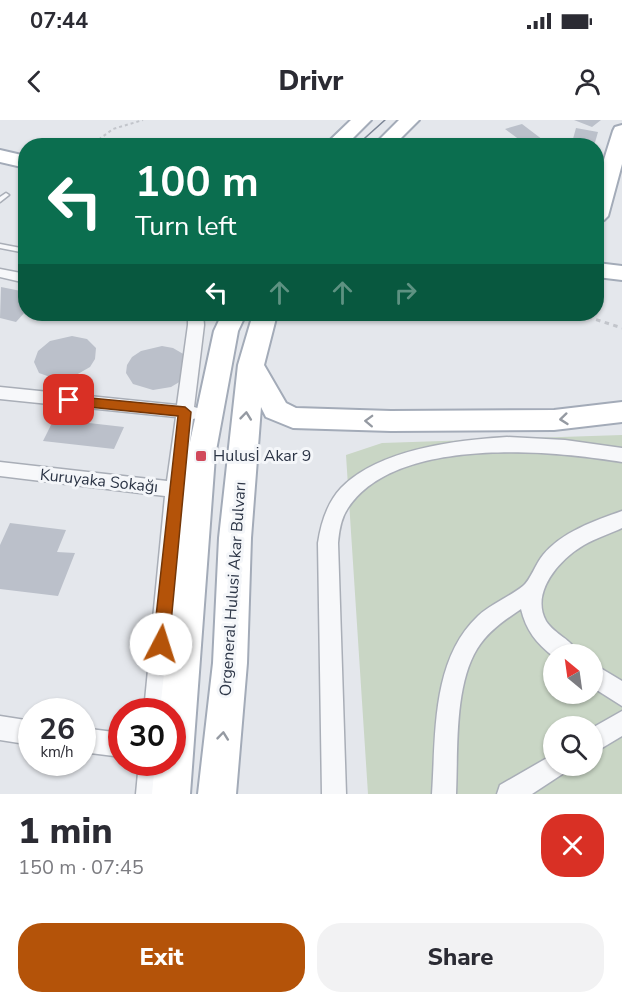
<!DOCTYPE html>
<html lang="en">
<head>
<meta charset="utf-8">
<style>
	body { margin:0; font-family:"Nunito Sans",sans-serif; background:#f2f2f3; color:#2b2b33; height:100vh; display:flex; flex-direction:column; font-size:22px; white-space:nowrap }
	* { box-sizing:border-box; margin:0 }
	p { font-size:20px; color:#7c7c81 }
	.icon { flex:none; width:33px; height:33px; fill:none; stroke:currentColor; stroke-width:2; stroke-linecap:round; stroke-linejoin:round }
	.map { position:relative; height:674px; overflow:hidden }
	.drawer { display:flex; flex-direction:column; background:#fff; flex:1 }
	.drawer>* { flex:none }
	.banner { position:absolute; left:18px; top:18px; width:586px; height:183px; border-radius:24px; box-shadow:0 2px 4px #0004; background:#0b6e4f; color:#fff; overflow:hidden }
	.needle { width:39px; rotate:331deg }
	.fabs { position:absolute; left:543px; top:524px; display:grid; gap:12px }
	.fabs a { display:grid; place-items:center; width:60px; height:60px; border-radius:50%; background:#fff; box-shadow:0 2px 4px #0004; font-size:30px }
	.speed { position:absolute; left:18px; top:578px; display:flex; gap:12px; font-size:30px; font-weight:700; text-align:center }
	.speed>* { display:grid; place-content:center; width:78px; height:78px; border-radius:50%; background:#fff; box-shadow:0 2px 4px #0004; line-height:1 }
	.speed small { font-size:15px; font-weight:400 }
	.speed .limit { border:9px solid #d22; background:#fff; color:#111 }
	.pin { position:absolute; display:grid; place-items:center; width:51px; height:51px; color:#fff; margin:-26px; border-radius:12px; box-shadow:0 3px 9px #0006 }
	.me { position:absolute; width:66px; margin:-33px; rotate:5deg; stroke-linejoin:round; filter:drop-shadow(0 0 4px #0008) }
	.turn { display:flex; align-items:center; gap:21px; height:126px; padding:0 18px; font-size:27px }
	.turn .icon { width:78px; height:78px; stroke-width:2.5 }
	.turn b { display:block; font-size:42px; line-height:51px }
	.lanes { display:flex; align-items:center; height:57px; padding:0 18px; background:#0003; justify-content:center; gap:30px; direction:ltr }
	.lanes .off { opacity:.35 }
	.round { display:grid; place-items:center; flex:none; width:63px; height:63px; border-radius:24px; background:#f2f2f3 }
	.overview { display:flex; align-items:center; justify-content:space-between; height:102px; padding:0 18px }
	h1 { font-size:36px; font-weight:800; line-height:45px }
	.button { display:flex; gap:12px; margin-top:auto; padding:12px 18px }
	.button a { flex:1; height:69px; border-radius:24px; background:#b45309; color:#fff; font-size:24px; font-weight:800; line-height:69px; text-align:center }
	.button a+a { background:#f2f2f3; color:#2b2b33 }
	.status { display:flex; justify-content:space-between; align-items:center; height:42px; padding:0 30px; background:#fff; direction:ltr }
	.status svg { height:16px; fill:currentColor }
	header { display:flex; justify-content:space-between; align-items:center; height:78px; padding:0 18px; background:#fff; font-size:27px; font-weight:800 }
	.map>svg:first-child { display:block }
</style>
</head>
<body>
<div class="status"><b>07:44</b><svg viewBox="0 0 49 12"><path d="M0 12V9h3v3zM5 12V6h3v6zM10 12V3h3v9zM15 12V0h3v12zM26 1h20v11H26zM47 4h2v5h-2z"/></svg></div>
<header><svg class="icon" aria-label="back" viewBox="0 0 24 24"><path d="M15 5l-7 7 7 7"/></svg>Drivr<svg class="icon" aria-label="person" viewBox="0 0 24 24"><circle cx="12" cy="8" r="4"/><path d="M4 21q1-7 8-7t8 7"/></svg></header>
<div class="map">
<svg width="622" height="674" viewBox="0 0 622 674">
	<rect width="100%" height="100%" fill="#e4e7ec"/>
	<!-- green -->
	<path fill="#c9d6c5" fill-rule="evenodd" d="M622 315V674H368L346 335 382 323ZM554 534H592V573H554ZM554 606H592V645H554Z"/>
	<!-- building -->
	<path fill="#bbc0ca" d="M574 0H601L592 7Z
		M522 4 547 23 528 26 505 9Z
		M576 8 598 12 594 26H571Z
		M1 167 26 172V191L16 202 0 198Z
		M72 216 87 219 96 228 95 239 90 247 76 255 64 258H53L39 253 34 242 38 231 50 221Z
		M162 226 173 228 185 235 181 261 171 267 153 270 133 264 126 253 127 245 132 237 141 231Z
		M54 299 124 307 114 329 43 321Z
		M10 403 66 410 57 432 75 433 58 476 0 469V425Z"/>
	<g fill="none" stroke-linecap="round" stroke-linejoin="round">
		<!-- lane casing -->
		<g stroke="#a9aeb7" stroke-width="3">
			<path id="lane" d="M6 73 9 75 0 82V77Z
				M0 124 26 129V133L0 128Z"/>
		</g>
		<!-- street casing -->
		<g stroke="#a9aeb7" stroke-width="3">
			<path id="street" d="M0 149 26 154V163L0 157Z
				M184 194H203L204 205 194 287 201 289 204 293 201 297 193 299 185 362 193 365 195 370 193 375 184 377 166 591H144L165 376 0 356V342L167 361 176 297 0 279V267L177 285 188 205V198Z
				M507 317 565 320 622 328V342C549 330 396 316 348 388 341 398 339 411 338 423L346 674H322L318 423C321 403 327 383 341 368 379 329 456 320 507 317Z
				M622 391V408C609 414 596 418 584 425 560 439 530 472 546 501 555 515 572 519 578 534H554V537C536 523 526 510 521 489 505 500 488 511 477 529 454 567 458 630 456 674H432C436 616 431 540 478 496 491 484 509 477 523 466 530 461 536 443 543 435 562 412 594 401 622 391Z
				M592 543 622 561V586L592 567Z
				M622 591V616L592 634V608Z
				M0 596 32 601V625L0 620Z
				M82 608 122 613V637L82 632Z
				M554 634V645H568L564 653 532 674H497L500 665Z
				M139 642H163L160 674H136Z"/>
		</g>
		<!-- primary casing -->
		<g stroke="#a3abb8" stroke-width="4">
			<path id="primary" d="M351 0H371L345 26H324Z
				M399 0H419L393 26H373Z
				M622 5V44L608 96 604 100 597 102V62L613 11 615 7Z
				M0 30 26 36V48L0 42Z
				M597 143 622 146V160L597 157Z
				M222 194H246L238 211 215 336 190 674H152L155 642H172V591H160L187 336 214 211Z
				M253 194H277L264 245 286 283 296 288 391 291 554 290 622 282V302L554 310 391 311 293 308 266 297 261 287 251 418 247 543 236 674H198L213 543 219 418 238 245Z"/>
		</g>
		<!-- path-far1 -->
		<path stroke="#c2c5cb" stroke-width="2" stroke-dasharray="3 3" stroke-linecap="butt" d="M94 23 113 9 143 0"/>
		<!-- path -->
		<path stroke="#c2c5cb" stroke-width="3" stroke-dasharray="4.5 4.5" stroke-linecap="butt" d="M579 194 622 208"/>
		<!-- lane -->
		<use href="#lane" fill="#f7f8fa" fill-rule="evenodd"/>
		<!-- street -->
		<use href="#street" fill="#f7f8fa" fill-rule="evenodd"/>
		<!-- primary -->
		<use href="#primary" fill="#fff" fill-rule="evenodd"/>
		<!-- tram -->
		<path stroke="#7d8696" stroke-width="1.5" d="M356 26 385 0"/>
	</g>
	<!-- one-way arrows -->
	<defs><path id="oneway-chevron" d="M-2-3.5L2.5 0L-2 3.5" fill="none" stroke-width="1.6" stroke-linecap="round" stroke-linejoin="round" transform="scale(1.5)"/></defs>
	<g stroke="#959aa2">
		<use href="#oneway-chevron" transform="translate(246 296) rotate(-84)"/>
		<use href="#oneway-chevron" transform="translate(564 299) rotate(174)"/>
		<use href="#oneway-chevron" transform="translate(369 301) rotate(-178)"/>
		<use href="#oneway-chevron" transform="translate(223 616) rotate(-84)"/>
	</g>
	<!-- route -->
	<path fill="#b45309" stroke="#753606" stroke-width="1.5" d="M69 276 185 287 191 292 169 524 167 530 161 532 155 530 153 524 178 296 69 285 63 280Z"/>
	<!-- markers -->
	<rect fill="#d1495b" stroke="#f4f6f9" stroke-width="2" x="195" y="330" width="12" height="12" rx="3"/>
	<g text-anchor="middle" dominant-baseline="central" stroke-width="6" stroke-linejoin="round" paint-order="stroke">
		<!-- poi labels -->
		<g font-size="16" fill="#2b3445" stroke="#f4f6f9" text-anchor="start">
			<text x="213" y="336">Hulusİ Akar 9</text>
		</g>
		<!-- street labels -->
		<g font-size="16" fill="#2b3445" stroke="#f4f6f9">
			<text transform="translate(99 361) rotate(6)">Kuruyaka Sokağı</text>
			<text transform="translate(233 469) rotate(-86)">Orgeneral Hulusi Akar Bulvarı</text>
		</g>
	</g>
</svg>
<div class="fabs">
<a><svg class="needle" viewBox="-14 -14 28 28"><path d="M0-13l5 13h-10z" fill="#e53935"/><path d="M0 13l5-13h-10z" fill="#7c7c81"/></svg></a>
<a><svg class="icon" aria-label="search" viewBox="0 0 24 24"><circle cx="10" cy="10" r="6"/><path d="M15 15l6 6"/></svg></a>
</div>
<div class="speed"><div>26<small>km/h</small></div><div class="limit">30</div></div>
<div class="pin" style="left:69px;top:280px;background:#d93025"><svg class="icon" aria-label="arrive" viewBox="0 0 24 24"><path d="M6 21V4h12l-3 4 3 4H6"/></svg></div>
<svg class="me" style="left:161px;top:524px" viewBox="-20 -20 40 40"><circle r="19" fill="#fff"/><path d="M0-13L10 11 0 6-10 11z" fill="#b45309"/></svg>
<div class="banner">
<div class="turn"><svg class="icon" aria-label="left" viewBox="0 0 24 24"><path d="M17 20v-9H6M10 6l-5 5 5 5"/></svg><div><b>100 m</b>Turn left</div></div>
<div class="lanes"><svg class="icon" aria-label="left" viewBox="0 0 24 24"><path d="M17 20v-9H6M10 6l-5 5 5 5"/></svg><svg class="icon off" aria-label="ahead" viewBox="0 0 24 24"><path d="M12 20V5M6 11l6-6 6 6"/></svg><svg class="icon off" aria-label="ahead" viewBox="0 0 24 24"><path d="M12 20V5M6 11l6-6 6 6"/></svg><svg class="icon off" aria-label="right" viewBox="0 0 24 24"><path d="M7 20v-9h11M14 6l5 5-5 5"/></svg></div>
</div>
</div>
<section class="drawer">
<div class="overview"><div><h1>1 min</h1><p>150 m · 07:45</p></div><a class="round" style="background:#d93025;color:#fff"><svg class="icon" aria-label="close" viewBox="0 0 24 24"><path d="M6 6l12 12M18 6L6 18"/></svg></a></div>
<div class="button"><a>Exit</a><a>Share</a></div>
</section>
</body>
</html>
